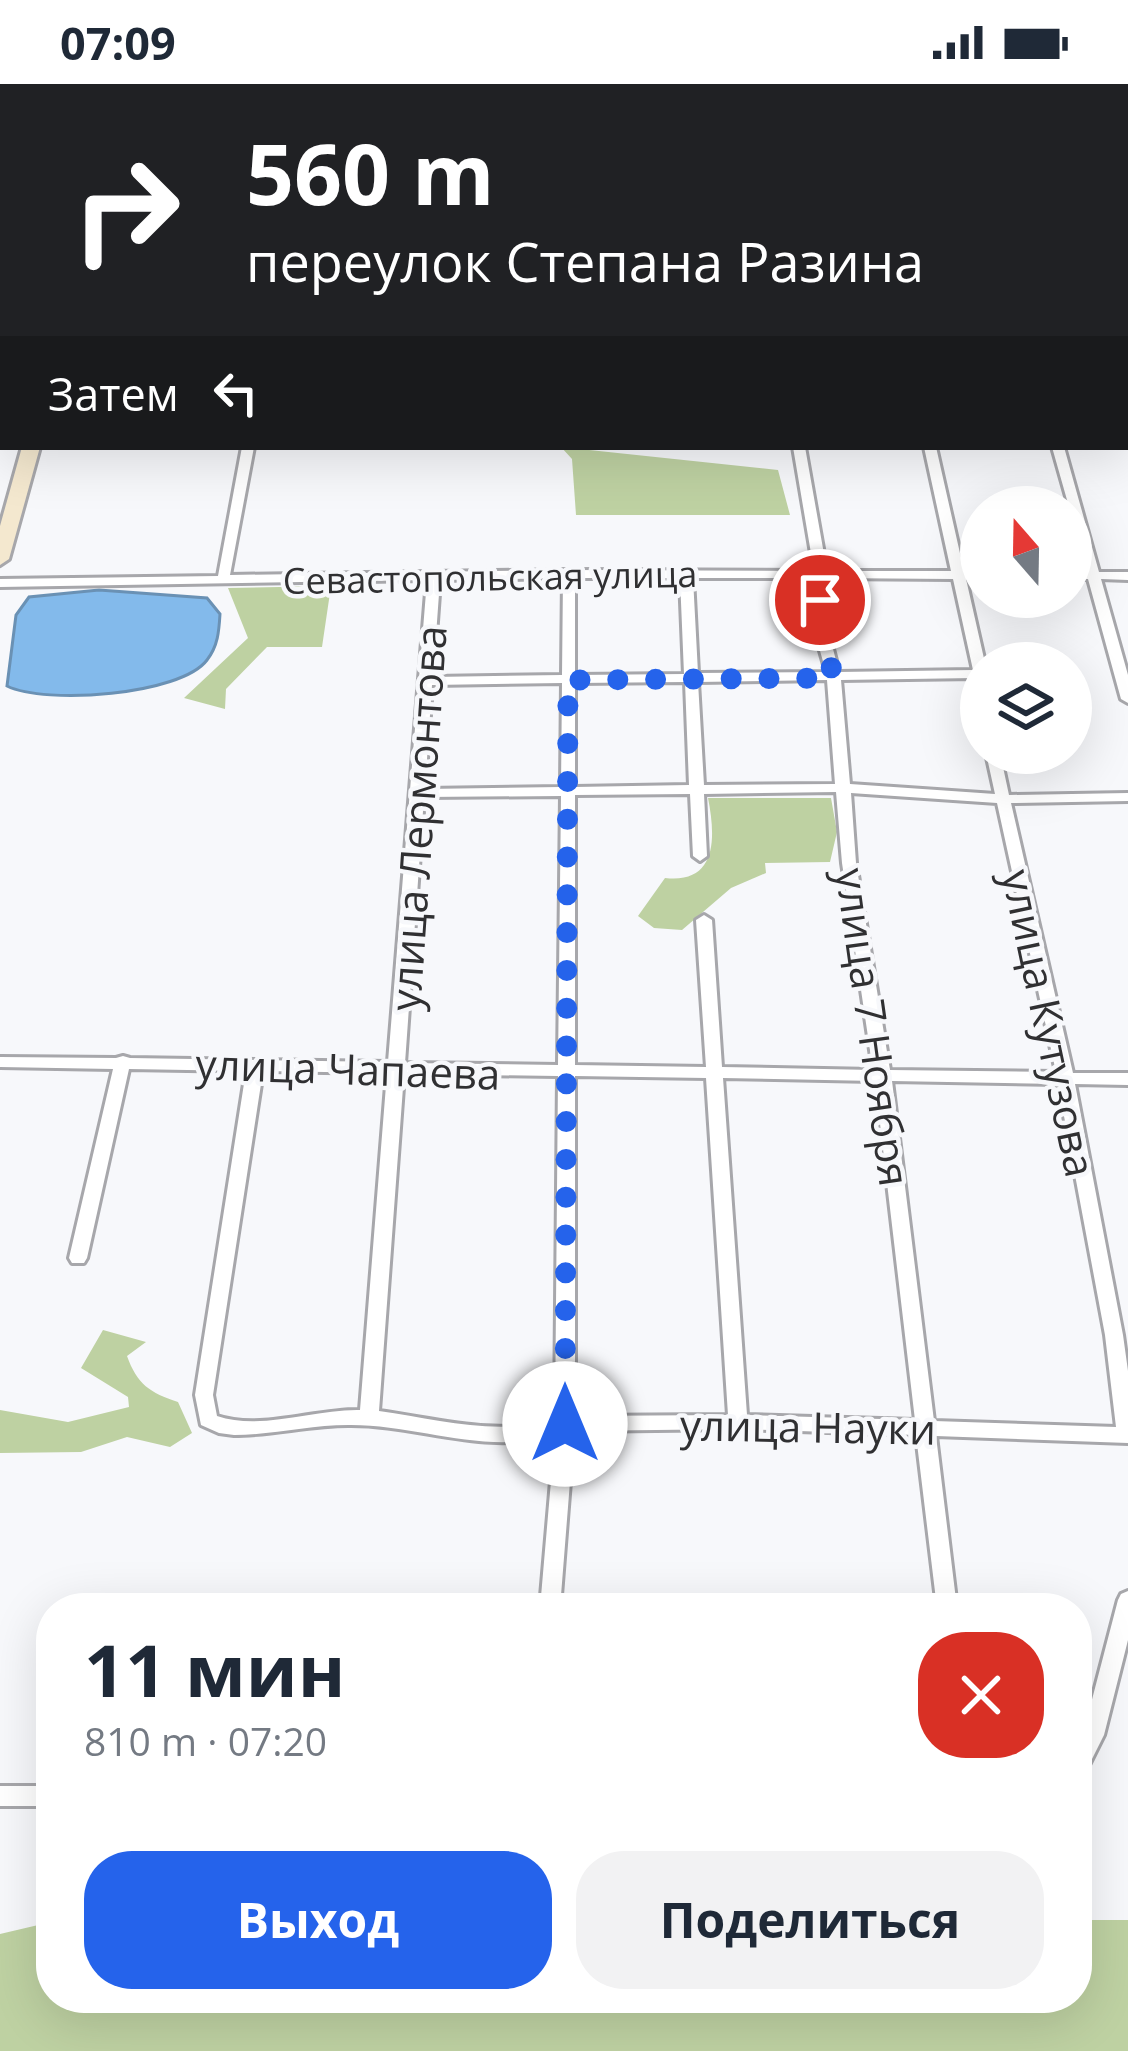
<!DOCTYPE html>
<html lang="ru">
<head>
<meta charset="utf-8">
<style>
	body { margin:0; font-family:"Open Sans",sans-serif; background:#f2f2f3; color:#1f2937; height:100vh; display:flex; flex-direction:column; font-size:45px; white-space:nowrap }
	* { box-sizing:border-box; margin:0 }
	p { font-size:39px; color:#747a83 }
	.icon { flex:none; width:66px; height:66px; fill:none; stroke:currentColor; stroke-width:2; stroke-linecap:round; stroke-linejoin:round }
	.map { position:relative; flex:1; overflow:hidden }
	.details { position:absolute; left:36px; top:1509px; width:1056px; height:420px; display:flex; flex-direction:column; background:#fff; border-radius:48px; box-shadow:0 12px 48px #0002 }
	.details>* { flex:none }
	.banner { position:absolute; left:0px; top:0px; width:1128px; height:366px; box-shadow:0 12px 48px #0002; background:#202124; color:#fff; overflow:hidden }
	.needle { width:78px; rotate:340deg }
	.controls { position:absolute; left:960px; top:402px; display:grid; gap:24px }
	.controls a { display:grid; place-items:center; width:132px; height:132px; border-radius:50%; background:#fff; box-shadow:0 12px 48px #0002; font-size:60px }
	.pin { position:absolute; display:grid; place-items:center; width:102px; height:102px; color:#fff; margin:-51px; border:6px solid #fff; border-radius:50%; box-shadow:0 3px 12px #0007 }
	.me { position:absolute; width:132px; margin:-66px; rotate:0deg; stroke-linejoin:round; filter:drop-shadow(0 0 9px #0008) }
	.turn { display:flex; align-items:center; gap:42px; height:252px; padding:0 48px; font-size:54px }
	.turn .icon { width:156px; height:156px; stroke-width:2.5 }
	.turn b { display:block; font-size:84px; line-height:102px }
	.then { display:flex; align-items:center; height:114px; padding:0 48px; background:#0003; gap:24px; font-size:45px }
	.round { display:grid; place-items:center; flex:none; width:126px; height:126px; border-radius:48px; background:#f2f2f3 }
	.overview { display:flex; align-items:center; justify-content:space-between; height:204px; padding:0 48px }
	h1 { font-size:72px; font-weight:700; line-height:90px }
	.primary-button { display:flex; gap:24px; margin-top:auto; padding:24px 48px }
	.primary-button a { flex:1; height:138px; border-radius:48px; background:#2563eb; color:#fff; font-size:48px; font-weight:700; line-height:138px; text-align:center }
	.primary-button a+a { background:#f2f2f3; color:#1f2937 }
	.status { display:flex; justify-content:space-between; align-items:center; height:84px; padding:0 60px; background:#fff; direction:ltr }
	.status svg { height:33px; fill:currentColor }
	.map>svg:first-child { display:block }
</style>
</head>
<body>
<div class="status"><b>07:09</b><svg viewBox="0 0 49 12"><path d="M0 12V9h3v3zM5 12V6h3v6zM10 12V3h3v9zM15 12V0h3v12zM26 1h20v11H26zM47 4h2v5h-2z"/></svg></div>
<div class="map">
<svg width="1128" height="1967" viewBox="0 0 1128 1967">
	<rect width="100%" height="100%" fill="#f7f8fb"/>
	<!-- green -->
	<path fill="#bed1a2" d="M561 363 778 386 790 431H576L572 375Z
		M331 502 322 563H267L226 605 225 625 184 614 248 554 228 504Z
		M708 714H831L837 748 830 778 765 779 766 789 731 804 682 846 654 844 638 832 665 794C717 800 716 754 708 714Z
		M103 1246 146 1258 127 1272C137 1300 150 1309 178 1318L192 1349 170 1363 127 1353 81 1368 0 1369V1326L68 1338 129 1323 128 1313 81 1284Z
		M1077 1836H1128V1967H0V1850L51 1838V1914H1077Z"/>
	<!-- water -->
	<path fill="#83baeb" stroke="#6a91b4" stroke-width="3" d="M99 506 207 514 220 530C219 547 218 562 207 576 181 611 45 621 7 602L16 531 29 513Z"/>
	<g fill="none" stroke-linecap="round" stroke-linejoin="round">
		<!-- street casing -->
		<g stroke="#a7a7ab" stroke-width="6">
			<path id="street" d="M518 0H528V3H518Z
				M636 0H646V3H636Z
				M752 0H762V3H752Z
				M834 0H930L917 3H829Z
				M959 0H969L970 3H960Z
				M0 52H3V58H0Z
				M1125 290H1128V296H1125Z
				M242 363H254L230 491 569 486 814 487 793 363H805L827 487H951L924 363H936L964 487H981V495H966L985 579H981V597L975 594 841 596 850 700 995 710 986 669H1000L1009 711 1128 709V717L1011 719 1073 989H1128V1001L1075 1000 1123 1251 1128 1287V1359L936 1352 957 1524H937L916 1351 738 1345 574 1347 560 1524H540L555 1351C485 1372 417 1340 348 1341 310 1341 272 1351 234 1351L219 1349 201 1341 195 1311 246 987 129 985 87 1174 84 1179H72L69 1174 113 985 0 983V973L116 974 123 972 130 974 388 978 427 496 0 503V495L218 492ZM563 494 562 591 433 593 440 496ZM575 494H680L684 590 575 591ZM693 494H814L813 542 826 588 698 589ZM827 494 953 495 973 586 839 588 827 542ZM827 596 835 700 704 701 698 598ZM685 598 689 701 575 703V599ZM562 599 561 703 425 705 432 601ZM836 708 842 779 873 986 722 983 712 836 704 831 696 836 706 983 575 981V711L690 710 693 772 700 777 707 772 704 710ZM851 709 997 719 1056 988 890 986 856 779ZM561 712 558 981 405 979 424 713ZM263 987 387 989 360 1326C314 1325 261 1347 217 1332L213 1311ZM404 990 558 992 555 1335C497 1353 438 1335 379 1327ZM575 992 706 994 728 1331 575 1332ZM723 994 875 997 915 1336 747 1331ZM892 997 1058 1000 1105 1251 1116 1343 934 1337Z
				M1052 363H1064L1099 488H1128V496L1101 495 1128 591V619L1121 615 1088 495H1071V487H1086L1071 432V423H1069Z
				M1128 1507V1556L1104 1651 1085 1689 1077 1692V1661L1083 1650 1118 1516 1121 1510Z
				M0 1702H51V1722H0Z"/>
		</g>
		<!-- secondary casing -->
		<g stroke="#a7a7ab" stroke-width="6">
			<path id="secondary" d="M0 191H3V201H0Z
				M0 292H3V302H0Z
				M22 363H40L9 475 0 481V442Z"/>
		</g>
		<!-- street -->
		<use href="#street" fill="#fff" fill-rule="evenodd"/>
		<!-- secondary -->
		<use href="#secondary" fill="#f4e8cf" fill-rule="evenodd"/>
	</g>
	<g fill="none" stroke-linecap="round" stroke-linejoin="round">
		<!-- route -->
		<path stroke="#2563eb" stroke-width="21" stroke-dasharray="0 37.8" d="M565 1340 568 596 834 594 820 542V516"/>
	</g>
	<g text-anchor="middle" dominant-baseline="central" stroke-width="9" stroke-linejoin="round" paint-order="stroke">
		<!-- far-street labels -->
		<g font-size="36" fill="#303032" stroke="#f7f8fb">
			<text transform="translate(490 493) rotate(-1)">Севастопольская улица</text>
		</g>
		<!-- street labels -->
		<g font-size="42" fill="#303032" stroke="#f7f8fb">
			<text transform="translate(417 734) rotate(-86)">улица Лермонтова</text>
			<text transform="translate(1050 939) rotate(78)">улица Кутузова</text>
			<text transform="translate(874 943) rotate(82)">улица 7 Ноября</text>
			<text transform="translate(348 984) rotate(2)">улица Чапаева</text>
			<text transform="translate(808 1342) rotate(1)">улица Науки</text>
		</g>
	</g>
</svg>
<div class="controls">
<a><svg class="needle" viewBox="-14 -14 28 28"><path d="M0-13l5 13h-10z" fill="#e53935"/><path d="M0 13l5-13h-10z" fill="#747a83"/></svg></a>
<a><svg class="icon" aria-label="layers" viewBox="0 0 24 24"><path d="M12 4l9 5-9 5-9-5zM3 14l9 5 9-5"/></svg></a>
</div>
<div class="pin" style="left:820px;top:516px;background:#d93025"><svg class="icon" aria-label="arrive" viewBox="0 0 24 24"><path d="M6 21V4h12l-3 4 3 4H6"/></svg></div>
<svg class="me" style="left:565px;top:1340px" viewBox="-20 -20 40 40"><circle r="19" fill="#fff"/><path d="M0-13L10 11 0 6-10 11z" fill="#2563eb"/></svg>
<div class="banner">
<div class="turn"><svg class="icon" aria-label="right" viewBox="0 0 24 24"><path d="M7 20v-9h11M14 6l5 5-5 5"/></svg><div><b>560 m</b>переулок Степана Разина</div></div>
<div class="then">Затем<svg class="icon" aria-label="left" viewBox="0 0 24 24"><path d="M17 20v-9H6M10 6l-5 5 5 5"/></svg></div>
</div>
<section class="details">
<div class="overview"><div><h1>11 мин</h1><p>810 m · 07:20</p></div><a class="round" style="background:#d93025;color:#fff"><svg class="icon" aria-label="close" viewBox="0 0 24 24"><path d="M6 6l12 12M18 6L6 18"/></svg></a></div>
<div class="primary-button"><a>Выход</a><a>Поделиться</a></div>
</section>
</div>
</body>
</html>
